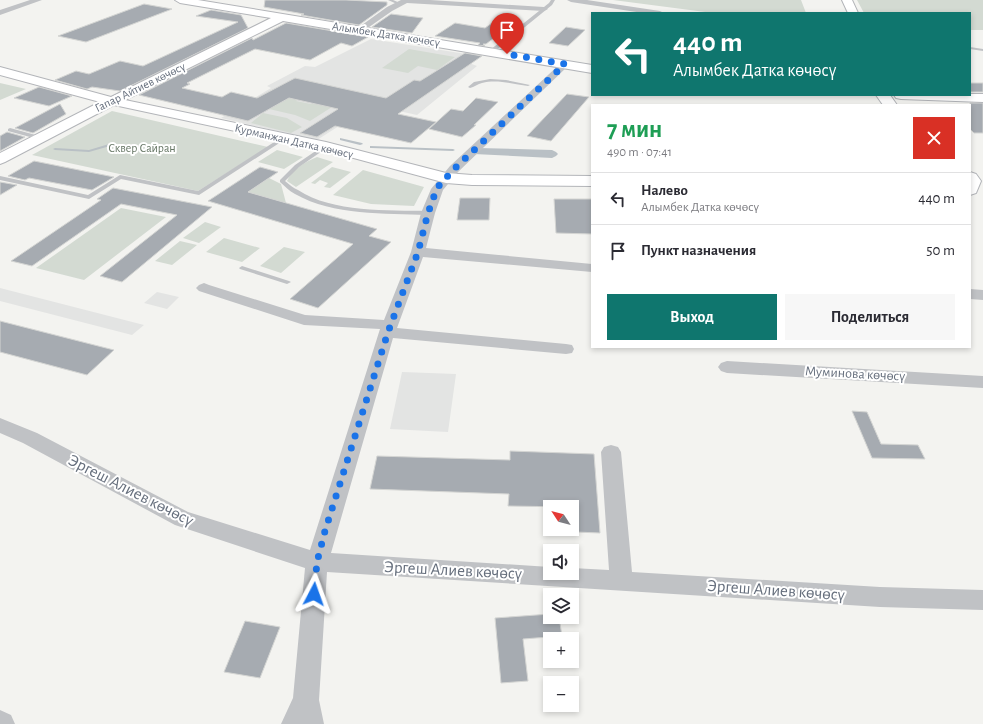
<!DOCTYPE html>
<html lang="ru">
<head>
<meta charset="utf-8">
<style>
	body { margin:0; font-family:"Alegreya Sans",sans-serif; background:#f7f7f7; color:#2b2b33; height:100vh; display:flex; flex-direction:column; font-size:15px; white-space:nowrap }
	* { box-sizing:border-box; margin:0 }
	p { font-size:13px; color:#7c7c81 }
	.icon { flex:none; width:22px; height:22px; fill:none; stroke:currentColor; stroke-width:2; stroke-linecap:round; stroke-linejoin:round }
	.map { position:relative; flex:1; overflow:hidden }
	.panel { position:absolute; left:591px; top:104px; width:380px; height:244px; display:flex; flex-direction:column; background:#fff; border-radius:0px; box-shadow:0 2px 6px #0003 }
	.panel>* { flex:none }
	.guide { position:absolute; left:591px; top:12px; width:380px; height:84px; border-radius:0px; box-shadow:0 2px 6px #0003; background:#0f766e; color:#fff; overflow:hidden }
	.needle { width:26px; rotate:306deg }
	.buttons { position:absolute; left:543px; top:500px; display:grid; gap:8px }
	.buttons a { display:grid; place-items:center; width:36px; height:36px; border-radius:0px; background:#fff; box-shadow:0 2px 6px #0003; font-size:20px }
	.pin { position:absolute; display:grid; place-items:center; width:34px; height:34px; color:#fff; margin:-41px -17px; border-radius:50% 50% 50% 0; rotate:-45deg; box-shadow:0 0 4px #0007 }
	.pin .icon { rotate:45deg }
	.me { position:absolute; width:44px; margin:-22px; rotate:4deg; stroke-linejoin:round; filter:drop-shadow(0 0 3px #0008) }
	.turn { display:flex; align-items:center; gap:14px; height:84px; padding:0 16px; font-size:18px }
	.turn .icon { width:52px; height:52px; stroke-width:2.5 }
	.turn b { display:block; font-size:28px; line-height:34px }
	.round { display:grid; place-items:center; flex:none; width:42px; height:42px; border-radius:0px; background:#f7f7f7 }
	.overview { display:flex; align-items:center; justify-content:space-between; height:68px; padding:0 16px }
	h1 { font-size:24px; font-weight:700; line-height:30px; color:#1e9e55 }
	.primary-button { display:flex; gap:8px; margin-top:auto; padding:8px 16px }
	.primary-button a { flex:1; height:46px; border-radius:0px; background:#0f766e; color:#fff; font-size:16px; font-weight:700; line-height:46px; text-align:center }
	.primary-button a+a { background:#f7f7f7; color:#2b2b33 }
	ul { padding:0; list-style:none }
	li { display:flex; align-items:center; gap:12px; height:52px; padding:0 16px; border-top:1px solid #e1e1e2 }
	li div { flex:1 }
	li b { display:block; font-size:15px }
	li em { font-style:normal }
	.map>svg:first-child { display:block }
</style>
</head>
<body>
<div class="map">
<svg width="983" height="724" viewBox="0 0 983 724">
	<rect width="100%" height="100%" fill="#f3f3f0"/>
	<!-- built -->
	<path fill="#e3e4e3" d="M371 39 479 56 469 63 477 66 417 115 372 105 317 140 221 118 271 88 267 86 305 66 315 67Z
		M0 288 144 325 132 335 0 301Z
		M157 292 179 297 167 309 144 303Z
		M402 372 456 374 448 432 390 429Z"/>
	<!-- green -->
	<path fill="#d3dad2" d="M613 0H801L806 13H713Z
		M857 0H983V30H970V13H864Z
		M409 49 455 57 437 70 418 66 408 73 382 68Z
		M0 83 26 89 0 100Z
		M296 93 305 95 296 101 311 104 320 99 332 107 310 121 295 115 269 109Z
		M112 111 268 147 198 191 32 155Z
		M263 113 287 118 302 127 291 133 251 123Z
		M277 150 303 157 284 169 258 162Z
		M317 157 333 162 296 187 287 181C292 169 305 162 317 157Z
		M332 167 351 172 330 188 324 187 328 183 320 180 315 184 311 183Z
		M363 170 424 187 414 206 371 204 333 195Z
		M269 178 281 184 286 203 248 192Z
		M121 208 166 217 84 280 36 268Z
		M205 222 221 227 199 243 183 238Z
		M224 238 260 248 242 262 206 252Z
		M180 241 197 245 172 265 155 261Z
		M284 247 305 252 281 273 260 266Z"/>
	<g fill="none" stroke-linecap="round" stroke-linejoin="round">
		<!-- stream -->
		<path fill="#b9c0c5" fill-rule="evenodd" d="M340 138 362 143 363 144 360 145 340 140Z
			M109 144 111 145 110 146 89 152 55 150 53 149 55 148 89 150Z
			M370 146 453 149 455 150 453 151 371 148H370Z"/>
		<!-- canal -->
		<path fill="#b9c0c5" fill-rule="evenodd" d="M478 148 552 150 556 152 558 154 556 156 552 158 474 154 472 152 474 150Z"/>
	</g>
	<!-- building -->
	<path fill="#a6abb1" stroke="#d4d5d3" d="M265 0H346L387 2V5L359 25 301 15 304 14 264 7Z
		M144 4 172 9 86 42 58 36Z
		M211 10 241 15 248 28 120 91 92 87 87 89 55 80 76 71 89 74 120 61 143 66 238 22 196 16Z
		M391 14 423 18 412 33 372 27Z
		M499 18 517 21 486 44H483L485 46 478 45 480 43 435 36 455 23 485 28Z
		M286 23 368 37 352 46 341 43 310 60 255 49 187 83 190 84 182 88 222 97 231 92 257 98 295 78 386 98 414 80 420 81 465 53 482 56 398 114 436 122 411 143 335 126 317 137 300 133 338 109 289 98 248 121 139 95 252 38 253 40Z
		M566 27 585 30 568 46 549 43Z
		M970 83H983V92H970Z
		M39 87 72 96 49 106 14 98Z
		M567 94 589 97 551 141 527 136Z
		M476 98 498 102 474 125H476L462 137 429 129 451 109 463 111Z
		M970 103H983V133H974L970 129Z
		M60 104 66 114 33 133 15 128Z
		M7 132 25 137 0 151V136Z
		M34 161 114 177 92 190 29 178 25 180 8 176Z
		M260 167 278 172 248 192 377 229 369 236 391 242 318 308 290 299 353 244 208 201Z
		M0 182 17 185 0 195Z
		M113 188 212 207 122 282 100 276 177 215 121 204 32 266 11 261 101 200 97 199Z
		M460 198H490L489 220H457Z
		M554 199H592V234L556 233Z
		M0 321 114 350 87 375 0 352Z
		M852 411 867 412 881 444 918 445 925 459 872 458Z
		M510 451 594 454 600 533 552 531 551 529H572V507L508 506 509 494 370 489 377 456 510 460Z
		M550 614V617H559L562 636 523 639 528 681 501 683 495 618Z
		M245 621 280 627 260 678 224 672Z"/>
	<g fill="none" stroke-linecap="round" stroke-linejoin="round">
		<!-- primary casing -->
		<g stroke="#b3b5b9" stroke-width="2">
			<path id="primary" d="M175 0H198L592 65V73L283 21 125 100 326 142 446 173 472 175 592 176V186L472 185 446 183 324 150 114 105 5 162 0 164V153L100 102 0 75V67L111 97 271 18 180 3Z
				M842 0H852L858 13H848Z
				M970 94H983V102L901 99 896 98 894 95H970Z
				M876 95H890L897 105H883Z
				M970 172 976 174 981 181 976 193 970 195Z"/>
		</g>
		<!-- service -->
		<path fill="#c0c2c5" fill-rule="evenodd" d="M388 0H393L400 3 397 4Z
			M551 0H555L552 5 494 52H490V50L549 3Z
			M970 47 983 49V51L970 49Z
			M490 79 506 80 530 85 528 86C513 84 497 79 482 83 478 84 474 87 470 88L468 87 474 82Z
			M10 128 43 137 44 138 41 140 8 131V129Z
			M282 137 287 138 199 195 121 179 89 199 0 180V176L88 195 120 175 198 191Z
			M326 144 329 146 328 147 299 167 285 181C289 184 293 188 298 190 333 213 388 210 428 211L431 213 428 215C384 213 334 216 295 194 289 191 285 186 280 182V180L295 165Z
			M242 266 289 281 291 282 287 284 240 269 239 268Z"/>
		<!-- minor -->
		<path fill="#c0c2c5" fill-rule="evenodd" d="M30 0H42L0 15V10Z
			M401 0H430L544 7 548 9 544 11 407 3 392 11 362 32H356L355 30 387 7Z
			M567 0H587L660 11 664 13H643L571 2Z
			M565 61 570 64 568 66 458 172 443 190 435 213 426 248 592 264V272L423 257 397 328 566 344 572 345 574 349 572 353 566 354 393 338 331 553 550 567V573H572V568L609 570 601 452 604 447 611 445 618 447 621 452 632 572 880 587 983 590V610L880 607 327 572 319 700 324 724H281L293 698 305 568 175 525 23 443 0 433V418L37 433 188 512 310 550 380 329 304 325 199 291 196 288 199 285 204 283 209 285 305 315 384 320 411 252 421 213 431 189 450 166 562 62Z
			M970 289 983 290V300L970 299Z
			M727 361 983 376V388L727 373 721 371 718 367 721 363Z
			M0 710 11 715 15 724H0Z"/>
		<!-- primary -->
		<use href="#primary" fill="#fff" fill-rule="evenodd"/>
	</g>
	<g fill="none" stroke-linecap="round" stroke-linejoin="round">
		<!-- route -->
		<path stroke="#1a73e8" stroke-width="7" stroke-dasharray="0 12.6" d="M314 594 317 562 325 531 388 332 418 252 428 213 437 188 454 169 565 64 507 54"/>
	</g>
	<g text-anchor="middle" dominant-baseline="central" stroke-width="4" stroke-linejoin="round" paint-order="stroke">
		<!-- far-street labels -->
		<g font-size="12" fill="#666f7d" stroke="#fff">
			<text transform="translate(386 34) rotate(9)">Алымбек Датка көчөсү</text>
			<text transform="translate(140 87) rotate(-26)">Гапар Айтиев көчөсү</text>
			<text transform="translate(294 141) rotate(13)">Курманжан Датка көчөсү</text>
		</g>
		<!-- far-park labels -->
		<g font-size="12" fill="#657564" stroke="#fff">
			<text x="142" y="148">Сквер Сайран</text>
		</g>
		<!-- street labels -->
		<g font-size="14" fill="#666f7d" stroke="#fff">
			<text transform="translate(855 374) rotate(3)">Муминова көчөсү</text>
		</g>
		<!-- near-street labels -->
		<g font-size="17" fill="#666f7d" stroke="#fff">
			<text transform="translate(131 490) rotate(27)">Эргеш Алиев көчөсү</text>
			<text transform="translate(453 570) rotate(3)">Эргеш Алиев көчөсү</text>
			<text transform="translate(776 590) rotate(4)">Эргеш Алиев көчөсү</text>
		</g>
	</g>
</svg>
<div class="buttons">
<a><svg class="needle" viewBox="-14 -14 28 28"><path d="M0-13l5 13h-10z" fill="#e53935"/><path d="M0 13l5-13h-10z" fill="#7c7c81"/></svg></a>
<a><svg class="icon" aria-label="sound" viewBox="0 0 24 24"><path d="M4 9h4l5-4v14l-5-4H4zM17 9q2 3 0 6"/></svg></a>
<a><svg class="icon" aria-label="layers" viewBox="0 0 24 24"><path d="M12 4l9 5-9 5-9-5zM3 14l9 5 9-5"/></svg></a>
<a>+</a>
<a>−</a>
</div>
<div class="pin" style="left:507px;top:54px;background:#d93025"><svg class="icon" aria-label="arrive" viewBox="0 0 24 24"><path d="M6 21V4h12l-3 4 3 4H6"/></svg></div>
<svg class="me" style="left:314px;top:594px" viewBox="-20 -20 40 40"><path d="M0-17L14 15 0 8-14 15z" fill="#1a73e8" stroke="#fff" stroke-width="4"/></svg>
<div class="guide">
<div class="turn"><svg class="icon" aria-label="left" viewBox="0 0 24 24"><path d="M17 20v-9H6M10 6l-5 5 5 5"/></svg><div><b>440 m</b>Алымбек Датка көчөсү</div></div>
</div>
<section class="panel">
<div class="overview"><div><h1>7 мин</h1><p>490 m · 07:41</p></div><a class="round" style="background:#d93025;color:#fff"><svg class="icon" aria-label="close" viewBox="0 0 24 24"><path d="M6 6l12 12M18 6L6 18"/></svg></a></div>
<ul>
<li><svg class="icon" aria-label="left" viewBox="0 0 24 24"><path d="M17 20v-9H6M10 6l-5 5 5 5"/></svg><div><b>Налево</b><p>Алымбек Датка көчөсү</p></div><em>440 m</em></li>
<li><svg class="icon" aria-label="arrive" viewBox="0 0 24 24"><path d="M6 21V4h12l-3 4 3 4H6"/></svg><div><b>Пункт назначения</b></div><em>50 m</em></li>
</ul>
<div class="primary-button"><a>Выход</a><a>Поделиться</a></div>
</section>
</div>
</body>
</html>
